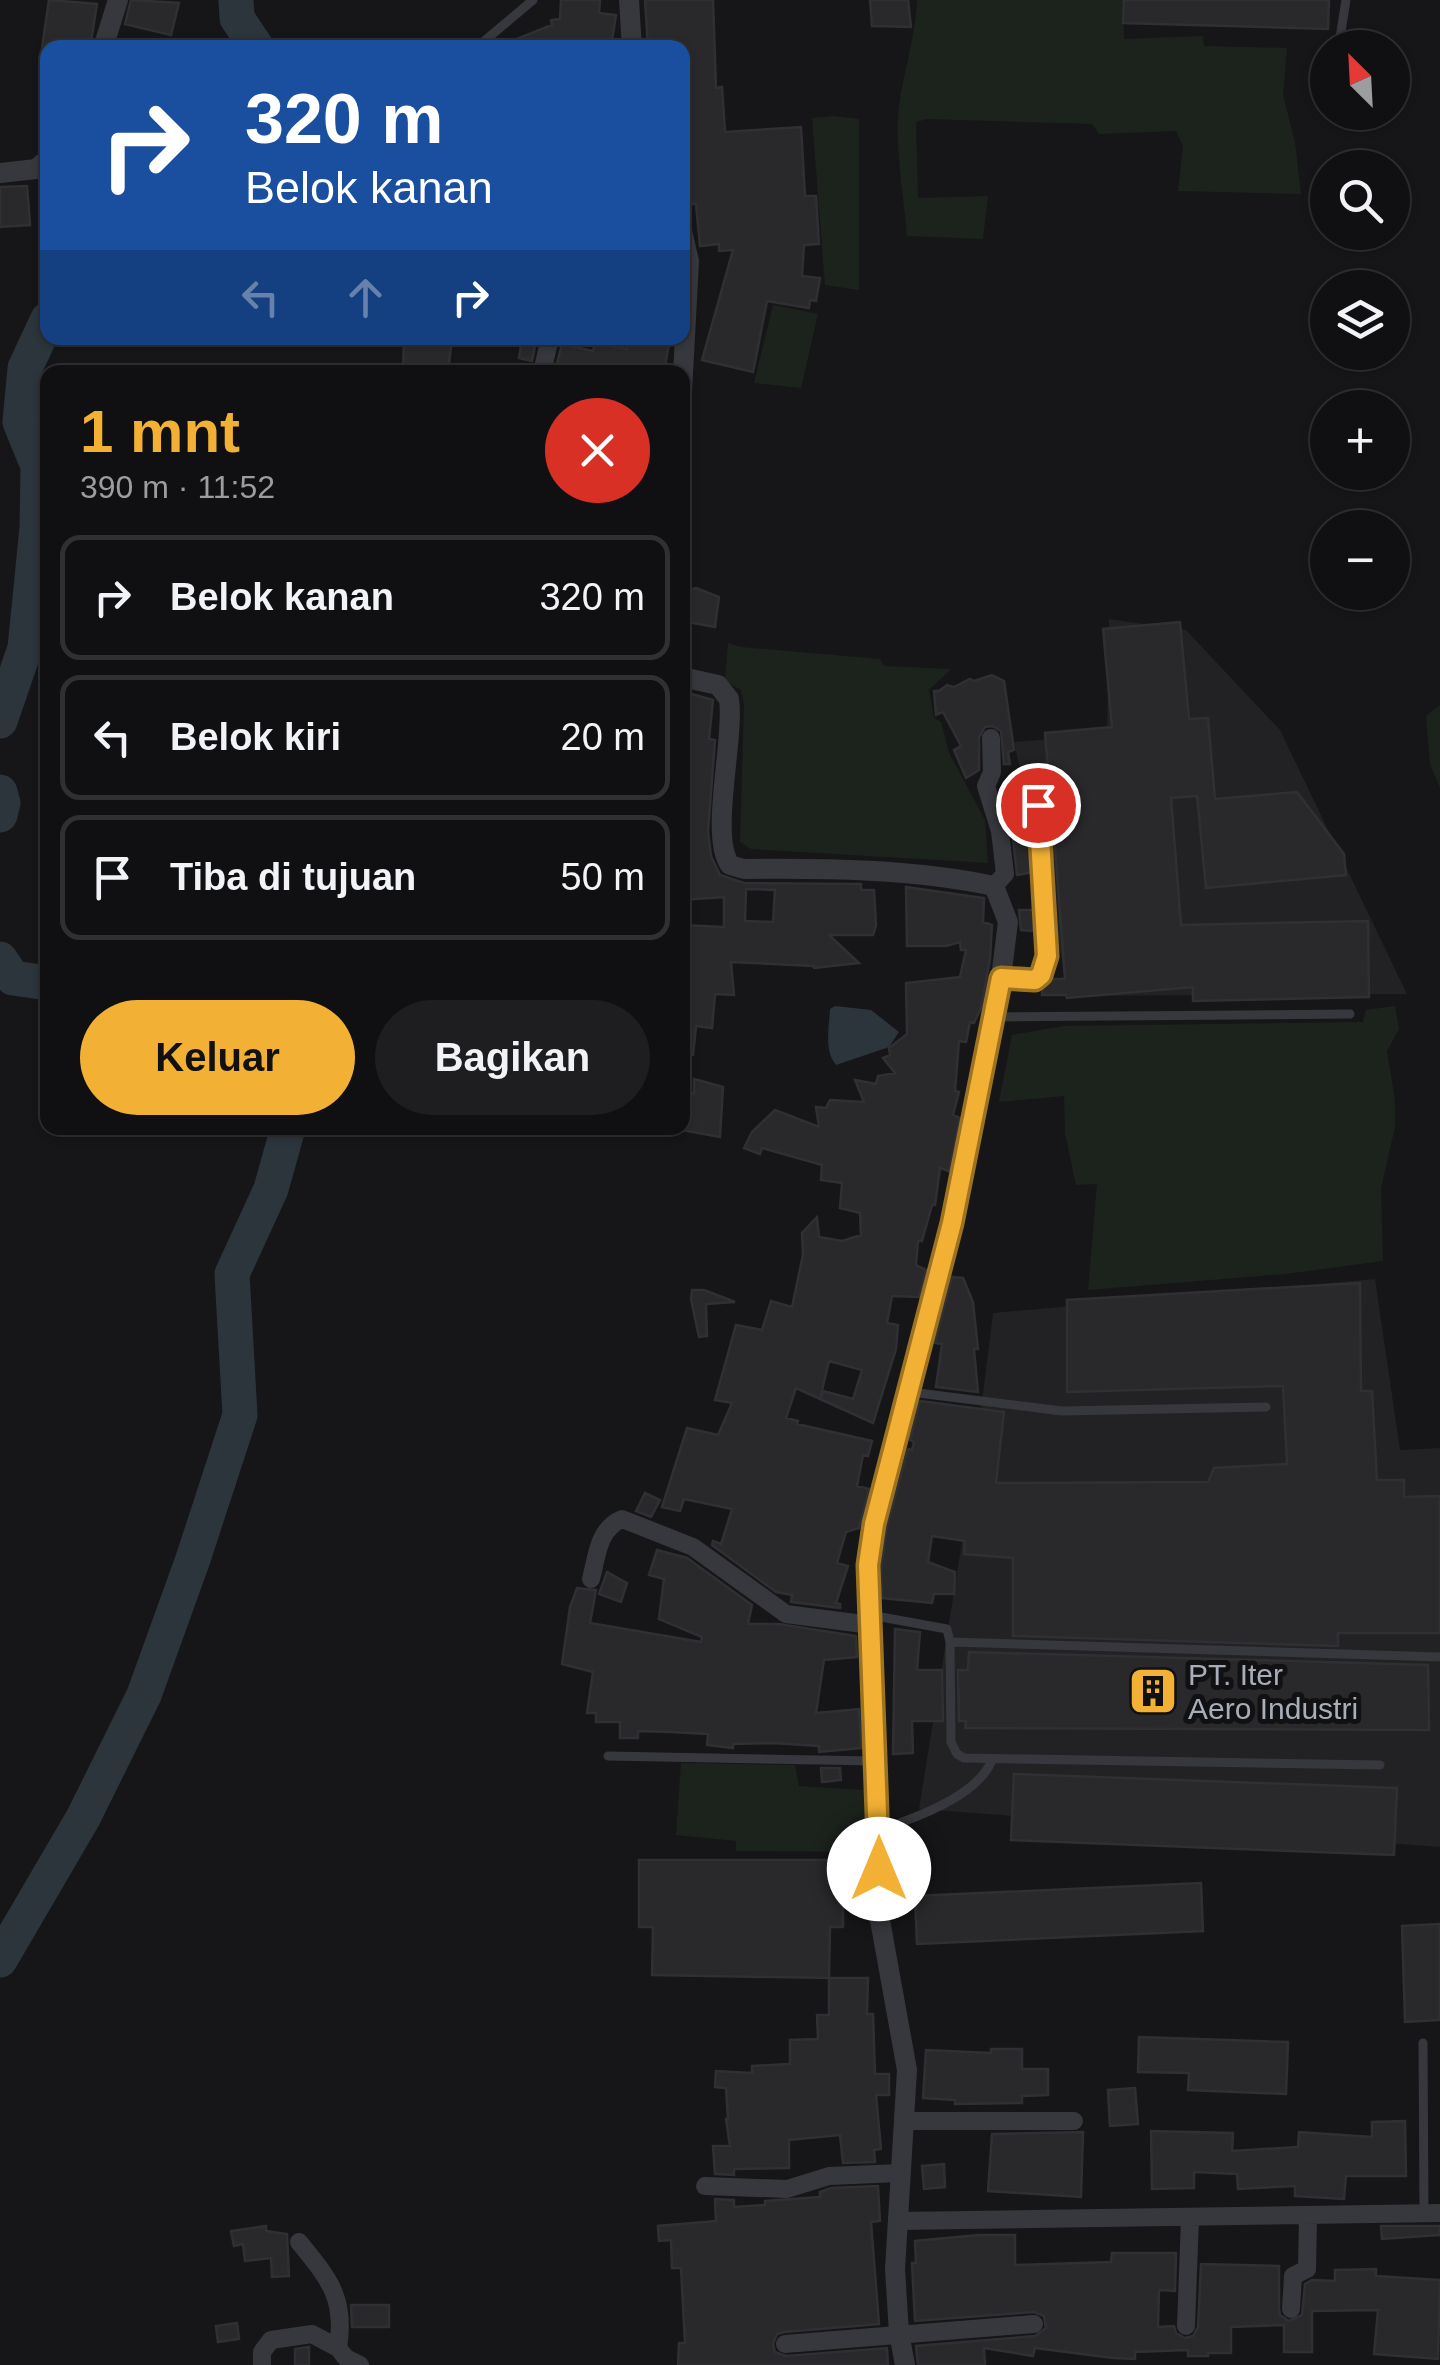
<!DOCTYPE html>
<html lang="id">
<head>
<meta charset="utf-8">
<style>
	body { margin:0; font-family:Arial,sans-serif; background:#1e1e20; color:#f1f3f6; height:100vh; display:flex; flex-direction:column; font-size:38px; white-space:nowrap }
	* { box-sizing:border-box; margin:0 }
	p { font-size:32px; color:#9c9d9f }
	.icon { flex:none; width:55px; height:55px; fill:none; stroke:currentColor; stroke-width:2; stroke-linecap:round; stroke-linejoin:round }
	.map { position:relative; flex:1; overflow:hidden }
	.details { position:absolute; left:40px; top:365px; width:650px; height:770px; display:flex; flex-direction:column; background:#101012; border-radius:20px; box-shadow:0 2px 8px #0004,0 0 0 2px #303032 }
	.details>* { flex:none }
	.banner { position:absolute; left:40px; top:40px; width:650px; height:305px; border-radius:20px; box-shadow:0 2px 8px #0004,0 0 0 2px #303032; background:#1a4fa0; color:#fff; overflow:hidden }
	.needle { width:65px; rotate:336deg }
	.fabs { position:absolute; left:1310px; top:30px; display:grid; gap:20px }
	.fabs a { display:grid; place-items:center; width:100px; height:100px; border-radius:50%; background:#101012; box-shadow:0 2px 8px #0004,0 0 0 2px #303032; font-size:50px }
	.pin { position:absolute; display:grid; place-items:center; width:85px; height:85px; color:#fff; margin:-42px; border:5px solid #fff; border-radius:50%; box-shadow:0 2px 10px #0007 }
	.me { position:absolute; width:110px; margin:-55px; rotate:0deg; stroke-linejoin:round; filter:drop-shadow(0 0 8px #0008) }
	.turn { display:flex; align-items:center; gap:35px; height:210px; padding:0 40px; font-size:45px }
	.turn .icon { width:130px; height:130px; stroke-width:2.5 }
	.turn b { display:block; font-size:70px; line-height:85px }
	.lanes { display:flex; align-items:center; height:95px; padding:0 40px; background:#0003; justify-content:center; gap:50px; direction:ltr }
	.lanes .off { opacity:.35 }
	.round { display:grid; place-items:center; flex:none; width:105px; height:105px; border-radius:52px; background:#1e1e20 }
	.head { display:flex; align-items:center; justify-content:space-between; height:170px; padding:0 40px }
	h1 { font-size:60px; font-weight:800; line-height:75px; color:#f2b134 }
	.action { display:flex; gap:20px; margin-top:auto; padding:20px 40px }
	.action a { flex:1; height:115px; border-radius:60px; background:#f2b134; color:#111; font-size:40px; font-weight:800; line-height:115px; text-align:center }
	.action a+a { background:#1e1e20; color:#f1f3f6 }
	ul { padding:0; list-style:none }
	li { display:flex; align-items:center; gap:30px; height:125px; margin:0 20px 15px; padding:0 20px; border:5px solid #303032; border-radius:20px }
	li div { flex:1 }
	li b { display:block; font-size:38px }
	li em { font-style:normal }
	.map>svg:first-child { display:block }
</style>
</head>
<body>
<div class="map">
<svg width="1440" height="2365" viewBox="0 0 1440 2365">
	<rect width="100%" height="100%" fill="#161618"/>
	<!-- built -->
	<path fill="#222225" d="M1109 619 1186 630 1280 730 1407 994 1070 996 1014 742 1107 735Z
		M1375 1279 1400 1450 1440 1448V1847L919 1809 973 1474 993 1313Z"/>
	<!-- green -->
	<path fill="#1c231d" d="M917 0H1123L1124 39 1203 36 1204 46 1287 48 1283 95 1295 142 1301 194 1178 191 1183 146 1176 131 1099 134 1092 124 927 119 916 122 918 198 988 196 983 239 907 236C904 197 896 155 898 117 901 77 916 39 917 0Z
		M833 116 859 119V290L825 285 812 118Z
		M773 305 818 314 801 388 754 383Z
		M728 643 741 647 880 659 884 666 951 669 929 690 934 718 941 722 949 753 985 820 988 863 751 849 740 842 744 705 741 690 725 681Z
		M1440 705V788L1430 764 1426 716Z
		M1395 1006 1399 1029 1387 1051 1395 1100V1127L1381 1188 1383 1261 1285 1274 1088 1290 1097 1184 1076 1185 1065 1133 1064 1096 999 1102 1012 1035 1064 1026 1363 1022 1366 1010Z
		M681 1763 795 1765 799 1786 864 1790 867 1852 736 1851V1841L676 1835Z"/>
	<!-- water -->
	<path fill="#2c353c" d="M835 1006 871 1010 899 1032 889 1047 836 1065C824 1051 829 1027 830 1009Z"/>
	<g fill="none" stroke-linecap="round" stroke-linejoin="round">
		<!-- river -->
		<path stroke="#2c353c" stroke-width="35" d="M236 0 237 18 257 48
			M0 721 25 648 37 528 38 466 20 422 25 368 48 319
			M0 792 3 803 0 815
			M0 959 13 978 48 983
			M0 1960 83 1818 144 1695 193 1559 240 1415 232 1274 271 1189 288 1128"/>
	</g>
	<!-- building -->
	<path fill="#29292c" stroke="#303034" stroke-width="2.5" fill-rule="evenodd" d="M49 0 97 4 90 48H42Z
		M131 0 179 3 171 35 125 24Z
		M561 0H600L599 13 616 15 611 47 585 43 557 48H494L552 25 551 20 560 19Z
		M645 0H713L716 88 722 87 725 132 801 127 805 196H816L819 244 804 245 802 276 820 278 816 301 810 300 809 308 767 301 753 372 702 360 733 250 719 251V244L700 246 696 204H682L684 48H648Z
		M870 0H908L911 27 872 26Z
		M1124 0H1329L1328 29 1123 23Z
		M27 186 30 225 0 227V187Z
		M404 338H452L448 372H403Z
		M630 338H670L664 372H578L556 367 562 344 593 351 595 343 627 349Z
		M521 345 535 346 532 361 519 358Z
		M696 588 719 597 715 627 682 621V591Z
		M1180 622 1189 719 1208 718 1215 799 1297 792 1344 854 1346 875 1206 888 1197 796 1171 798 1181 925 1368 921 1369 997 1193 1001V987L1067 998 1066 995H1042V984L1048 979H1065L1054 835H1049L1048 821 1052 822V814L1045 733 1112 727 1103 629Z
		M992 675 1004 681 1014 750 1008 752 1010 764H1004L1001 731 992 726 985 727 979 737V770L966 778 954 750 961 746 943 712 936 715 934 691H939L947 685 954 687 970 679 974 681Z
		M684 692 713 700 709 739 715 740 708 832 711 856 720 875 744 883 861 884V890H874L876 925 873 935H829L859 963 814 968 813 966 731 962 734 995 715 994 712 1028 696 1026 693 1055H682V925L724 927V897L682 900 686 867 682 866ZM746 889 775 890 773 922 745 921Z
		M1006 808 1031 816 1034 872 1017 875 1012 830Z
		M906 887 984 898 983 922 992 925 990 959 981 1008 974 1023 970 1022 966 1042 959 1041 955 1091 959 1092 953 1115 960 1118 949 1171 940 1168 935 1205H932L922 1241H918L916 1265 926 1270 919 1297 892 1296 887 1323 898 1325 896 1349 873 1423 820 1399 823 1391 853 1399 862 1370 829 1361 820 1399 796 1388 786 1418 798 1421 797 1424 872 1441 868 1456 863 1455 857 1486 869 1489 859 1528 846 1532 837 1563 848 1566 836 1603 840 1604V1608L791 1602 792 1595 776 1592 712 1545 713 1541 721 1544 732 1509 684 1499 680 1511 662 1507 687 1428 718 1435 732 1403 715 1400 736 1325 762 1330 771 1301 792 1307 803 1255 802 1233 817 1217 819 1237 842 1241 861 1235 860 1213 840 1208 842 1183 821 1180 822 1165 762 1148 760 1154 744 1148 752 1132 775 1110 819 1127 816 1107 826 1108 830 1100 864 1102 855 1080 876 1084 878 1076 895 1073 883 1058 890 1055 889 1048 907 1034 906 983 960 977 966 950H961L960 942 946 946H907Z
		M1019 910H1034L1033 931 1021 930Z
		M694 1079 723 1087 720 1137 682 1130V1094L694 1093Z
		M952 1277 963 1278 973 1302 978 1349H974L978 1392 936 1387 942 1344 935 1343Z
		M1360 1283 1361 1391H1372L1377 1480H1404V1497L1440 1496V1633H1338V1646L1013 1636V1558L964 1554 965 1541 932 1536 928 1562 955 1572 954 1594H934L932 1603 882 1598 881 1570 887 1527 908 1449 912 1450 914 1442 910 1440 920 1401 1004 1412 996 1483 1208 1482 1214 1468 1287 1464 1283 1386 1067 1392V1300Z
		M692 1290H704L735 1302 706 1304 707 1336 699 1337 691 1299Z
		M645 1493 660 1500 651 1517 636 1511Z
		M657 1550 687 1558 752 1605 748 1624H779L856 1636 857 1657 824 1660 816 1713 859 1709 861 1748 819 1752V1746L773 1743 733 1744V1748L707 1745 708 1734 670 1732 638 1731V1738H620V1722H596V1713H587L593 1672 562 1664 570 1607 577 1588 596 1590 590 1623 701 1642 702 1637 659 1619 664 1579 649 1575Z
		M607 1572 627 1583 621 1602 599 1594Z
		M895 1629 920 1632 917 1670H942L943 1721H912L913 1753 893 1754Z
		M969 1652 1428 1665 1429 1730 965 1728 966 1721H959L958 1670H968Z
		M821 1768H840L841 1780 822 1782Z
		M1014 1774 1397 1788 1394 1855 1011 1840Z
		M639 1860H843V1927H830L829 1978 652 1975 653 1927H639Z
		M1201 1883 1203 1931 917 1944 915 1896Z
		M1440 1924V2020L1405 2022 1402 1926Z
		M829 1978H868L867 2014H873L875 2074H889V2095H876L881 2149 874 2150 875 2162 843 2163 840 2135 789 2140V2168L734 2169V2175L715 2174 713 2146H730L726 2119H728L726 2088 715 2087 716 2071 752 2073V2066L790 2064V2040L818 2039 817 2015H829Z
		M1139 2037 1288 2042 1286 2094 1188 2090 1189 2073 1138 2072Z
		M991 2049H1022V2069H1048V2095L1022 2096V2103L955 2104V2100L923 2098 926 2050 991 2053Z
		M1135 2088 1138 2124 1110 2126 1108 2090Z
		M1405 2121 1406 2176H1346L1344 2199 1295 2196V2186L1238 2189 1237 2174 1194 2172V2188L1152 2189 1151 2131 1233 2133 1232 2151 1298 2147 1299 2132 1372 2137V2122Z
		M1083 2132 1081 2197 988 2191 992 2134Z
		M944 2164 945 2187 924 2189 922 2166Z
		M878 2186 880 2221 871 2222 879 2324 784 2332 777 2334 773 2344 775 2352 786 2356 887 2348 888 2365H678L679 2343H685L681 2268H672L671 2240 659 2241 658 2226 716 2221 715 2199 734 2200V2207L765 2205V2201L820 2197V2192L831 2188Z
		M266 2226V2231L287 2234 289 2276 272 2277 271 2258 245 2261 243 2244 234 2246 231 2231Z
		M1381 2226H1440V2235L1382 2239Z
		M979 2235H1015V2265L1111 2262 1112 2253H1176L1175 2291 1159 2290 1158 2327 1174 2326 1176 2333 1185 2338 1193 2336 1198 2327 1201 2264 1279 2266V2309L1280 2315 1289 2321 1302 2315 1305 2284 1312 2280 1335 2281V2270L1376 2269V2276L1440 2280 1438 2359 1374 2354 1378 2310 1312 2311V2352H1284V2325L1231 2327V2353H1208V2356H1188V2350L1135 2352V2359L1113 2358 1035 2348 1033 2356 984 2348 985 2365H918L916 2346 1035 2336 1046 2328 1044 2316 1034 2312 915 2321 912 2263H916L915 2241Z
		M351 2305H389V2327H352Z
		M237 2323 239 2339 218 2342 216 2326Z
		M309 2347V2365H295V2349Z"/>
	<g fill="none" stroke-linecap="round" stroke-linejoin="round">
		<!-- service -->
		<path stroke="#37383d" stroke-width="9" d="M1340 38 1346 0
			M476 48 533 0
			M1001 978 1035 979 1041 975 1047 956 1039 805
			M995 1017 1350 1014
			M910 1392 1062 1411 1266 1407
			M870 1615 947 1629 950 1642 951 1742 957 1754 964 1758 1380 1765
			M950 1642 1440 1657
			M608 1756 874 1761
			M882 1829C916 1818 978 1796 992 1760
			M1423 2043 1424 2213"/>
		<!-- minor -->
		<path stroke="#37383d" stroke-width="18" d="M542 372 550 338
			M991 738 992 772 986 786 1000 831 1005 874 994 886
			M591 1579C597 1556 598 1529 622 1519L693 1547 786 1614 871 1625
			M903 2121H1074
			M705 2186 787 2189 829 2176 899 2173
			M898 2221 1440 2213
			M299 2242C329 2279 346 2298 338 2348L346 2358 360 2365
			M1291 2309 1293 2276 1307 2269 1308 2216
			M1186 2326 1190 2218
			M785 2344 1034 2324
			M262 2365V2352L271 2340 312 2334 338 2348"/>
		<!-- tertiary -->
		<path stroke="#37383d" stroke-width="20" d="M629 0 632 48
			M103 48 118 0
			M0 173 36 169 48 159
			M682 231 689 261 682 393
			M682 677 718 685 729 699C735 739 709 835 730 865L744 869C825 868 914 869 994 886L1008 922 1001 978 968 1152 943 1258 874 1524 867 1569 879 1830 878 1909 907 2070 895 2269 899 2333 905 2365"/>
	</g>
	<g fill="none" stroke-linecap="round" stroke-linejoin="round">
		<!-- route casing -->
		<g stroke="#9d7322" stroke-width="25">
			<path id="route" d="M879 1869 868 1565 874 1524 952 1223 1001 978 1035 980 1041 975 1047 956 1038 805"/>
		</g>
		<!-- route -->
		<use href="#route" stroke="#f2b134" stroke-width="18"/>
	</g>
	<!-- icons -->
	<defs>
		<g id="building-square" transform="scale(2.5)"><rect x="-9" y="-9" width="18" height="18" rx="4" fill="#f2b134" stroke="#111113"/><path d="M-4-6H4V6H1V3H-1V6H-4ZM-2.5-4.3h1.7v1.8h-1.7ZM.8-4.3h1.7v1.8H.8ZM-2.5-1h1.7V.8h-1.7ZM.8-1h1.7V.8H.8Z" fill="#111"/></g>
	</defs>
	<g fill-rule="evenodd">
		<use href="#building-square" x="1153" y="1691"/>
	</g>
	<g text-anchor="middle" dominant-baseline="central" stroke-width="10" stroke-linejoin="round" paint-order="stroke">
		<!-- poi labels -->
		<g font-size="30" fill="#a8adb8" stroke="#111113" text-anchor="start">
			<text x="1188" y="1674">PT. Iter<tspan x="1188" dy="34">Aero Industri</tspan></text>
		</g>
	</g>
</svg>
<div class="fabs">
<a><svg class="needle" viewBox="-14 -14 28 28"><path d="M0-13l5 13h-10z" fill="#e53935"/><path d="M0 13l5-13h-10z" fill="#9c9d9f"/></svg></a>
<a><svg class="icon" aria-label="search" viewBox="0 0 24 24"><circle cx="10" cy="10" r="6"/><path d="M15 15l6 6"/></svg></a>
<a><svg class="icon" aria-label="layers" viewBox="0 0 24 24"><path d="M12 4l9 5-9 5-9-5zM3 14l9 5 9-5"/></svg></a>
<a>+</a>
<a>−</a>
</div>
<div class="pin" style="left:1038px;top:805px;background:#d93025"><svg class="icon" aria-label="arrive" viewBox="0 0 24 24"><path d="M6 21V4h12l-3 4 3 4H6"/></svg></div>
<svg class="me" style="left:879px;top:1869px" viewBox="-20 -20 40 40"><circle r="19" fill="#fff"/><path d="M0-13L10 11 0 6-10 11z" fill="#f2b134"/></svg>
<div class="banner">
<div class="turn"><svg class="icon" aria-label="right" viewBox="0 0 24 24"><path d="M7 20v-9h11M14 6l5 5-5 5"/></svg><div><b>320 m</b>Belok kanan</div></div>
<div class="lanes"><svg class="icon off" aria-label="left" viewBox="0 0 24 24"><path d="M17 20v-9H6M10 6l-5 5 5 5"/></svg><svg class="icon off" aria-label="ahead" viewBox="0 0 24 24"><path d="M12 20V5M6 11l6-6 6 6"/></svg><svg class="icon" aria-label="right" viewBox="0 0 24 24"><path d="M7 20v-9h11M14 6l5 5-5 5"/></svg></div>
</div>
<section class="details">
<div class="head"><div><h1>1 mnt</h1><p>390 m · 11:52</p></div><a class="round" style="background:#d93025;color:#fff"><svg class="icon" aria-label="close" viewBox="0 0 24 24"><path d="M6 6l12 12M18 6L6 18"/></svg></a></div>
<ul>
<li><svg class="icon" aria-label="right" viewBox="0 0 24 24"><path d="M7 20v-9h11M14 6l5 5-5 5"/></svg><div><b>Belok kanan</b></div><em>320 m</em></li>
<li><svg class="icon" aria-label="left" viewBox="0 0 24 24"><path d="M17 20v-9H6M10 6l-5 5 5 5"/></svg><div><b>Belok kiri</b></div><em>20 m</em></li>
<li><svg class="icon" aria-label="arrive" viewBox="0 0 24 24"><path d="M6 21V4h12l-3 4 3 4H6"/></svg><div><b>Tiba di tujuan</b></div><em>50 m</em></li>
</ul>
<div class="action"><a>Keluar</a><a>Bagikan</a></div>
</section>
</div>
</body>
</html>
